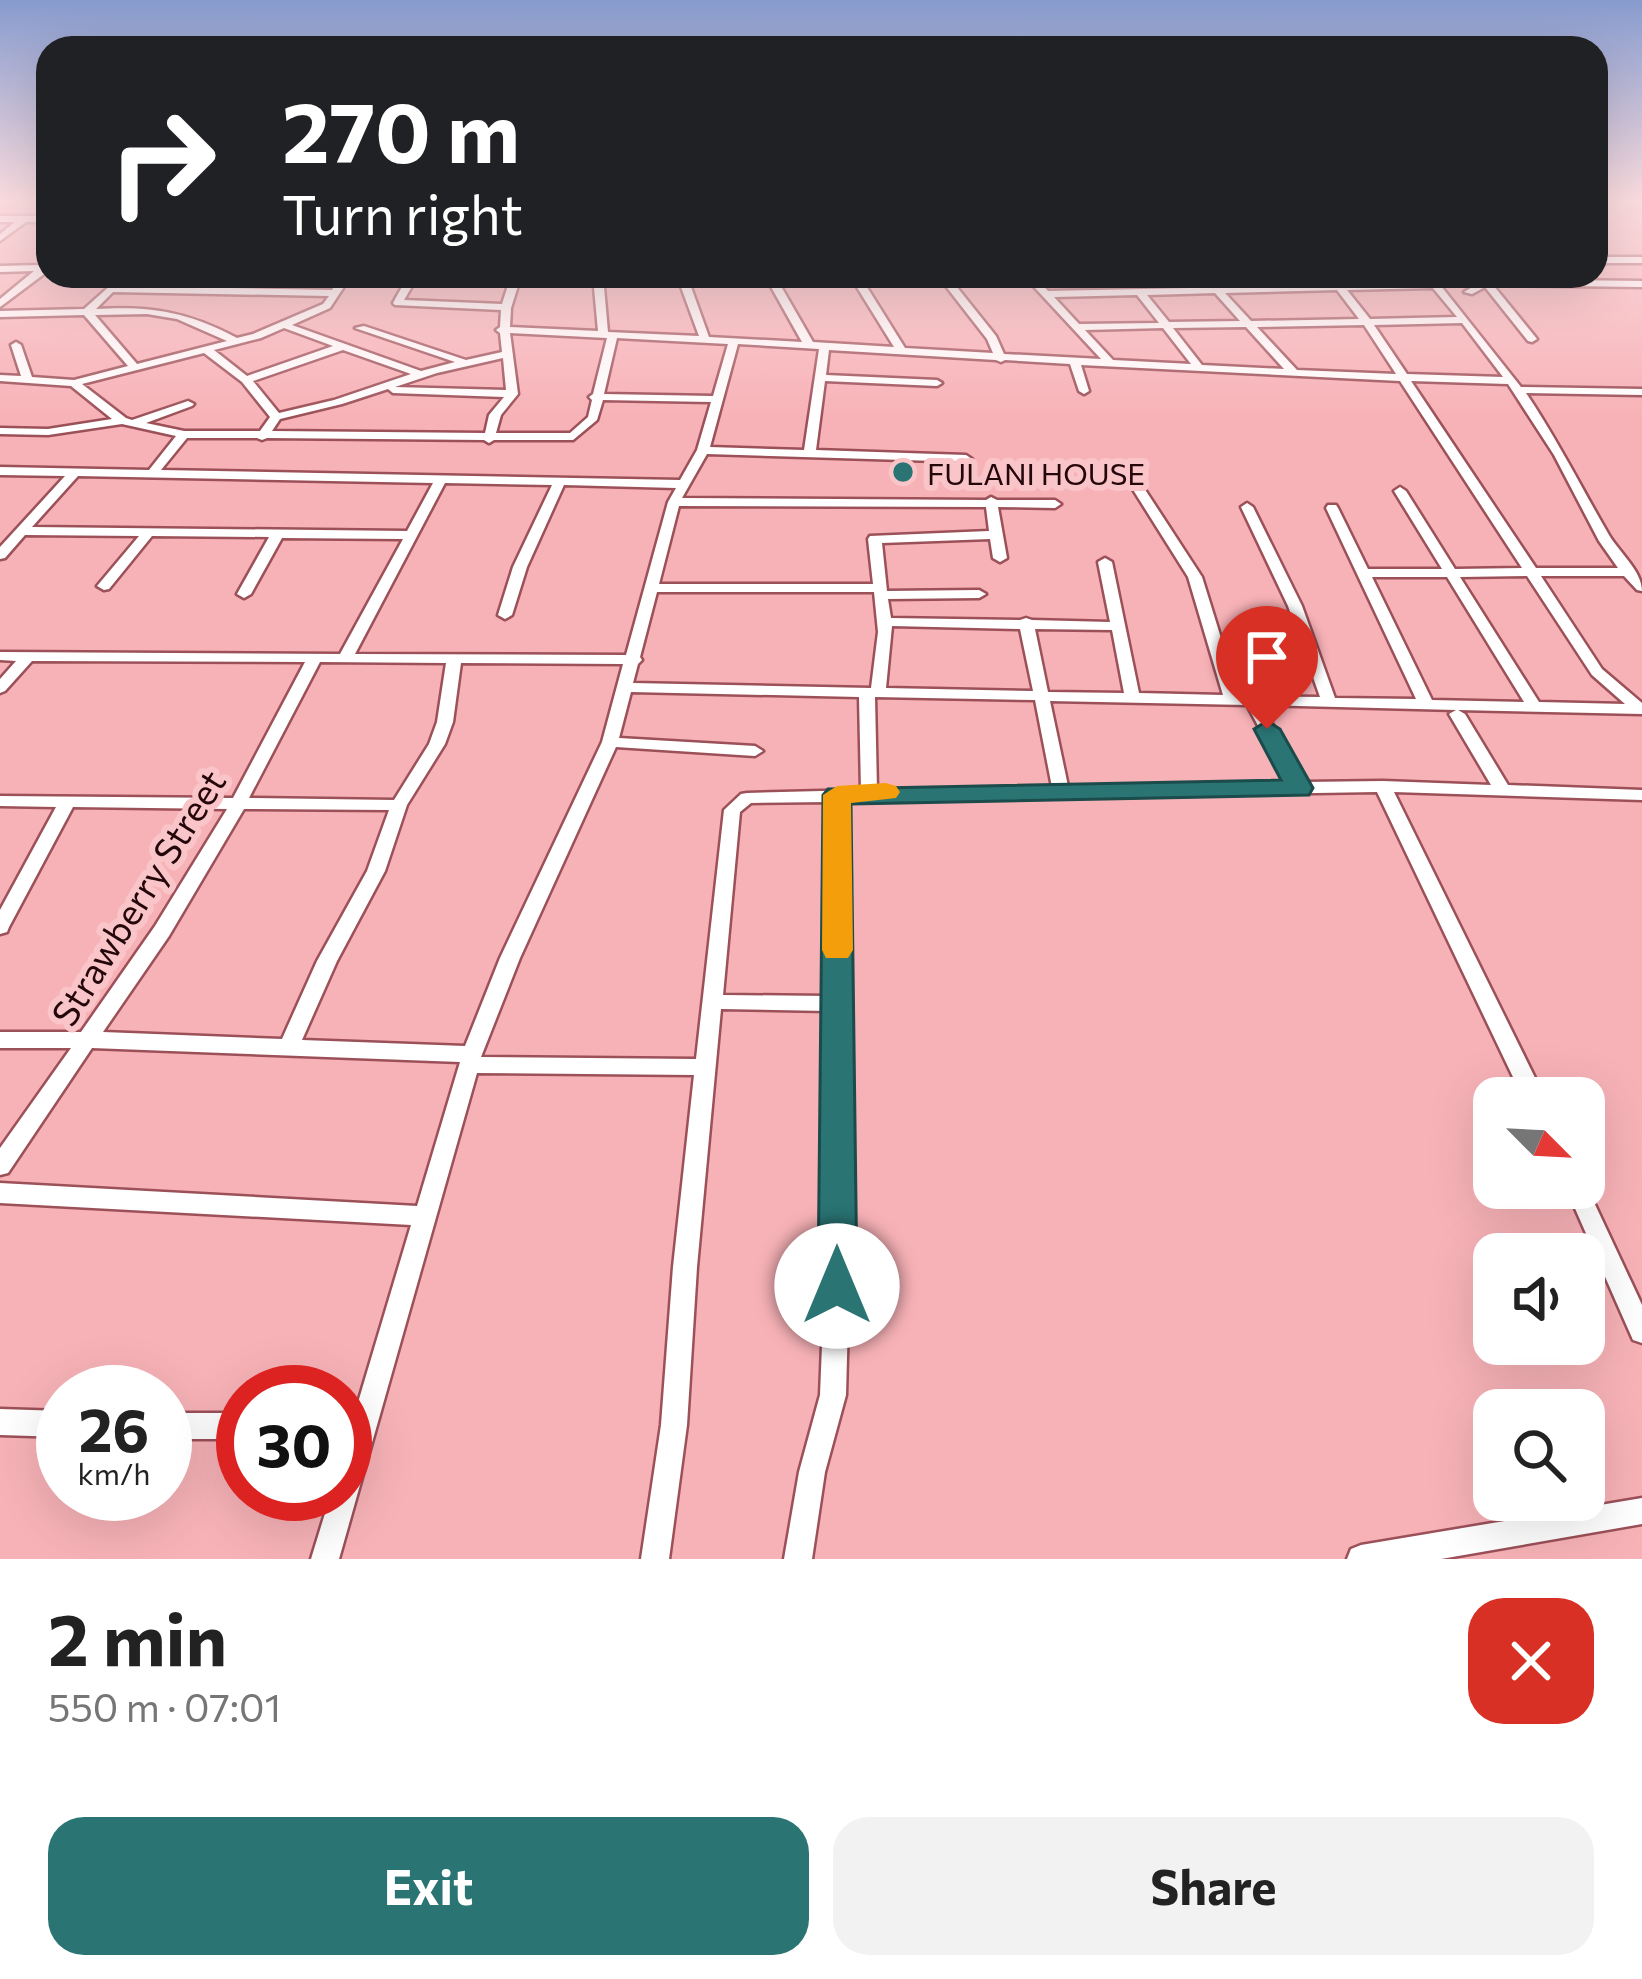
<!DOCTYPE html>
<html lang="en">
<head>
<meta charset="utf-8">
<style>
	body { margin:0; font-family:Commissioner,sans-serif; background:#f2f2f2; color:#222; height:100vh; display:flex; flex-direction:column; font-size:45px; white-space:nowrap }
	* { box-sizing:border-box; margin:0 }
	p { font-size:39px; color:#767676 }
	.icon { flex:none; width:66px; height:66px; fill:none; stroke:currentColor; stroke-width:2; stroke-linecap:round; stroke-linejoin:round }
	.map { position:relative; height:1559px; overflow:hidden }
	.sheet { display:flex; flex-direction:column; background:#fff; flex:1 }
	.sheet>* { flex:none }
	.hud { position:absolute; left:36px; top:36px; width:1572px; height:252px; border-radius:36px; box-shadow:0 12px 48px #0002; background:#202124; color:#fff; overflow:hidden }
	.needle { width:78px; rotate:114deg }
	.tools { position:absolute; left:1473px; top:1077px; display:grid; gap:24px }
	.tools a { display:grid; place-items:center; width:132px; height:132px; border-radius:24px; background:#fff; box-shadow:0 12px 48px #0002; font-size:60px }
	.speed { position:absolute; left:36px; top:1365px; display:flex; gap:24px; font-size:60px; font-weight:700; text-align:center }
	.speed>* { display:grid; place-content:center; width:156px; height:156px; border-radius:50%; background:#fff; box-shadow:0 12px 48px #0002; line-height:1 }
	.speed small { font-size:30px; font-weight:400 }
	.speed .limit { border:18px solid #d22; background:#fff; color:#111 }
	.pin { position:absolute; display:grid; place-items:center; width:102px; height:102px; color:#fff; margin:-123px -51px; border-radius:50% 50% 50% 0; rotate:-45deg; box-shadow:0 0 12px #0007 }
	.pin .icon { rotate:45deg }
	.me { position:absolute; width:132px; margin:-66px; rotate:0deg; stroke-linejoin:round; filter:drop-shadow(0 0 9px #0008) }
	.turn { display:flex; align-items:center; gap:42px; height:252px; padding:0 48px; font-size:54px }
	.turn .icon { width:156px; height:156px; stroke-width:2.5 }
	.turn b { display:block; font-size:84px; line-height:102px }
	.round { display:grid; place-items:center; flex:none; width:126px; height:126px; border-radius:36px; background:#f2f2f2 }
	.summary { display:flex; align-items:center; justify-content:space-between; height:204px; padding:0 48px }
	h1 { font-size:72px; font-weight:700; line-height:90px }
	.action { display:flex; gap:24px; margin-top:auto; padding:24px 48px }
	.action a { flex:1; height:138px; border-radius:36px; background:#2a7474; color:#fff; font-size:48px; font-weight:700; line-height:138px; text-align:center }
	.action a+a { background:#f2f2f2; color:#222 }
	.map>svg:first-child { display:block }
</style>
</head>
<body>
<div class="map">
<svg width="1642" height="1559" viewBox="0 0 1642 1559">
	<rect width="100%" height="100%" fill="#f7b2b7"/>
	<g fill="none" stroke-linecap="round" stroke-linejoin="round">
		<!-- minor casing -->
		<g stroke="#9c5058" stroke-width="5">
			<path id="minor" d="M0 216H48V222H26L0 241V234L15 222H0Z
				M1596 257H1642V263H1596Z
				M48 261V271L0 307V299L34 271 0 272V266L41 265Z
				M121 276H132L120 286 332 290 341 276H351L330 308 292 325 421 371 455 362 355 328 364 326 466 360 502 352 500 333 496 330 500 327 501 310 395 305 393 303 408 276H418L404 300 502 304 511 276H521L511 308 510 327 598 331 593 276H603L608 332 699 336 677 276H687L709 337 802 342 765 276H775L813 342 894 347 850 276H860L905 348 993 353 987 339 938 276H948L996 336 1004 354 1101 359 1024 276H1034L1048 291 1333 285 1326 276H1336L1342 284 1428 282 1425 276H1433L1521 387 1642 389V395L1526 393C1557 439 1581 487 1609 535 1619 552 1642 571 1642 591L1637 590 1624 576H1541L1602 669 1642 703V714L1458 710 1465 714 1508 785 1642 790V800L1394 792 1545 1098H1523L1377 792 845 801 850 1246 846 1395 825 1472 812 1559H784L799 1472 820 1395 826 1246 828 1011 721 1009 697 1267 687 1425 669 1559H641L661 1425 673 1267 694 1075 477 1073 339 1559H311L331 1494H345V1446L411 1225 0 1203V1183L417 1206 460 1062 92 1048 8 1173 0 1175V1148L71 1048H0V1032H81L155 926 227 809 73 807 9 927 7 932 0 934V910L56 807 0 806V796L233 798 305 662 32 661 5 691 0 693V679L16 661 0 660V652L340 654 403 539 282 538 251 594 244 598 237 594 269 537 152 536 109 589 104 590 97 586 139 536 25 535 5 558 0 559V547L65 476 0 475V467L149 470 176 436 122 424 48 435 0 434V428L48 429 112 419 71 386 0 381V375L21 376 11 345 16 342 21 345 32 377 74 380 128 366 84 315 0 317V311L84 309ZM1433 288 1457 317 1370 319 1347 290ZM1337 290 1359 319 1251 321 1225 293ZM113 292 329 296 323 304 253 334 237 338C188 312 152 306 96 309ZM1215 293 1240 321 1169 322 1147 295ZM1137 295 1159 323 1079 324 1054 297ZM147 314 177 319 227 341 137 364 95 315ZM1462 323 1503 377 1407 374 1374 325ZM1364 325 1396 374 1297 370 1257 327ZM1246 327 1284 369 1202 365 1173 328ZM284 328 333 346 247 376 214 350 261 338ZM1163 328 1191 364 1113 360 1085 330ZM510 333 607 338 593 394 589 397 592 400 588 417 570 433H496L501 415 518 394ZM617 338 728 344 713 396 604 394ZM738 344 819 349 804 450 710 447ZM343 350 411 374 334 400 279 413 253 381ZM829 350 996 360 1001 362 1005 360 1070 364 1079 391 1084 394 1089 391 1081 365 1400 381 1522 568 1455 569 1406 491 1400 487 1394 491 1442 569H1368L1338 508 1336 505H1328L1326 508 1416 699 1335 698 1302 606 1253 507 1247 503 1241 507 1288 606 1320 697 1239 696 1202 577 1144 488 1138 484 1132 488 1188 577 1223 695 1139 693 1112 562 1105 558 1098 562 1110 622 1032 620 1026 618 1020 620 891 618 888 599 979 598 986 594 979 590 887 591 882 543 990 539 993 558 1000 562 1007 558 998 507 1055 508 1061 504 1055 500H997L991 497 986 500 682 498 707 454 970 462 972 459 966 455 816 450 825 381 937 386 942 383 937 380 826 375ZM204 353 242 382 270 417 260 431H184L146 423 192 406 194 404 188 401 132 420 126 418 82 384ZM503 358 506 390 395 387 437 373ZM1411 381 1508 384 1554 455 1599 541 1618 568H1536ZM388 389 393 393 504 397 489 415 485 433 272 431 280 419 342 404ZM603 400 711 402 697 450 680 480 161 470 187 438H257L262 440 267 438 484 440 489 443 494 440H573L597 420ZM78 476 433 483 407 531 32 527ZM445 483 552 485 513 567 498 615 505 619 512 615 527 567 564 485 676 488 668 502 626 655 355 654ZM679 506 986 507 989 531 870 536 868 539 873 584H659ZM1527 576 1592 675 1625 704 1539 702 1460 577ZM1372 577H1447L1524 702 1432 700ZM657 592H874L878 632 871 688 633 683 638 664 642 660 640 657ZM892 626 1020 629 1033 691 886 688ZM1035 629 1112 630 1124 693 1048 692ZM320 662 446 663 437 722 429 744 394 800 249 798ZM461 663 623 664 602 742 500 958 465 1046 302 1040 337 961 385 871 407 805 445 744 453 722ZM631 692 859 697 861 790 747 793 741 794 724 810 696 1059 481 1057 520 958 616 747 755 756 763 751 755 746 619 738ZM875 697 1035 700 1052 787 877 790ZM1050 701 1247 705 1288 782 1068 786ZM1262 705 1456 710 1449 714 1491 785 1383 781 1304 782ZM829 802 828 996 723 995 740 812 751 803ZM244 809 389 810 367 871 317 961 282 1039 103 1032 169 936Z
				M1486 279 1642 281V287L1493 285 1537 339 1532 342 1528 341 1485 287 1472 294 1464 292Z
				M1584 1181 1642 1305V1343L1633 1340 1566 1188H1584Z
				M0 1409 63 1411V1437L0 1435Z
				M165 1413H243V1439H165Z
				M1642 1498V1524L1441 1559H1347L1351 1549 1361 1545Z"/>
		</g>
		<!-- minor -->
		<use href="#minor" fill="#fff" fill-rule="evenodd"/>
	</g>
	<!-- sky -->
	<linearGradient id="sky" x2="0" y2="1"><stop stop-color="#879bce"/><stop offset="0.48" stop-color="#fbdcdf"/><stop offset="1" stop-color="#fbdcdf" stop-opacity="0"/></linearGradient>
	<rect width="1642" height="418" fill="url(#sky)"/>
	<!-- route -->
	<path fill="#2a7474" stroke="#1b4b4b" stroke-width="3" d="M1267 721 1280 729 1313 788 1309 795 851 804 857 1286 851 1299 837 1304 823 1299 818 1286 823 795 828 789 1281 780 1254 729Z"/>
	<!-- slow -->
	<path fill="#f59e0b" d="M886 783 896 786 900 792 896 798 851 803 853 950 848 958H826L822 950 823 795 837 786Z"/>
	<!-- markers -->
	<circle fill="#2a7474" stroke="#fac5c8" stroke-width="4.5" cx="903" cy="472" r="12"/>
	<g text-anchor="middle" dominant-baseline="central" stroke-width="12" stroke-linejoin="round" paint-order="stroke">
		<!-- far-poi labels -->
		<g font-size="30" fill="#24070b" stroke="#fac5c8" text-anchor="start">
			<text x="927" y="472">FULANI HOUSE</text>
		</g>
		<!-- street labels -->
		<g font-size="36" fill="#24070b" stroke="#fac5c8">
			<text transform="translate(137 897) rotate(-58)">Strawberry Street</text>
		</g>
	</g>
</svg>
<div class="tools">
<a><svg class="needle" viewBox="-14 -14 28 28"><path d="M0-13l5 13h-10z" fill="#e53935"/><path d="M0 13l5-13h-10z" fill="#767676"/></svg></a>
<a><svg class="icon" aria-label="sound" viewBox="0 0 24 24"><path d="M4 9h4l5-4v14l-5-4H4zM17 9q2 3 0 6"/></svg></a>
<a><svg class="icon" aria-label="search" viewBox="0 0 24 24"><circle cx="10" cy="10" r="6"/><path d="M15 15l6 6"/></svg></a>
</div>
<div class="speed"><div>26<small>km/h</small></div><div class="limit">30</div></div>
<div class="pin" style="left:1267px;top:729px;background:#d93025"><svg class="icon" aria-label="arrive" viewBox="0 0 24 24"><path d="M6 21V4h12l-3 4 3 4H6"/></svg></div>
<svg class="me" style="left:837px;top:1286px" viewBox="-20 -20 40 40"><circle r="19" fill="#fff"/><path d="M0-13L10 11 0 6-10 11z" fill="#2a7474"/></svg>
<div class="hud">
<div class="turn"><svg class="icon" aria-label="right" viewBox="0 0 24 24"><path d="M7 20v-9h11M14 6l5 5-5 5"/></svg><div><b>270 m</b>Turn right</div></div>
</div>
</div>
<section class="sheet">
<div class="summary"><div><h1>2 min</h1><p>550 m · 07:01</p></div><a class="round" style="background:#d93025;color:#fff"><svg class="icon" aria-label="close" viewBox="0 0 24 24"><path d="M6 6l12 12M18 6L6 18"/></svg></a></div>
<div class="action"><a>Exit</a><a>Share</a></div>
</section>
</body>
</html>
